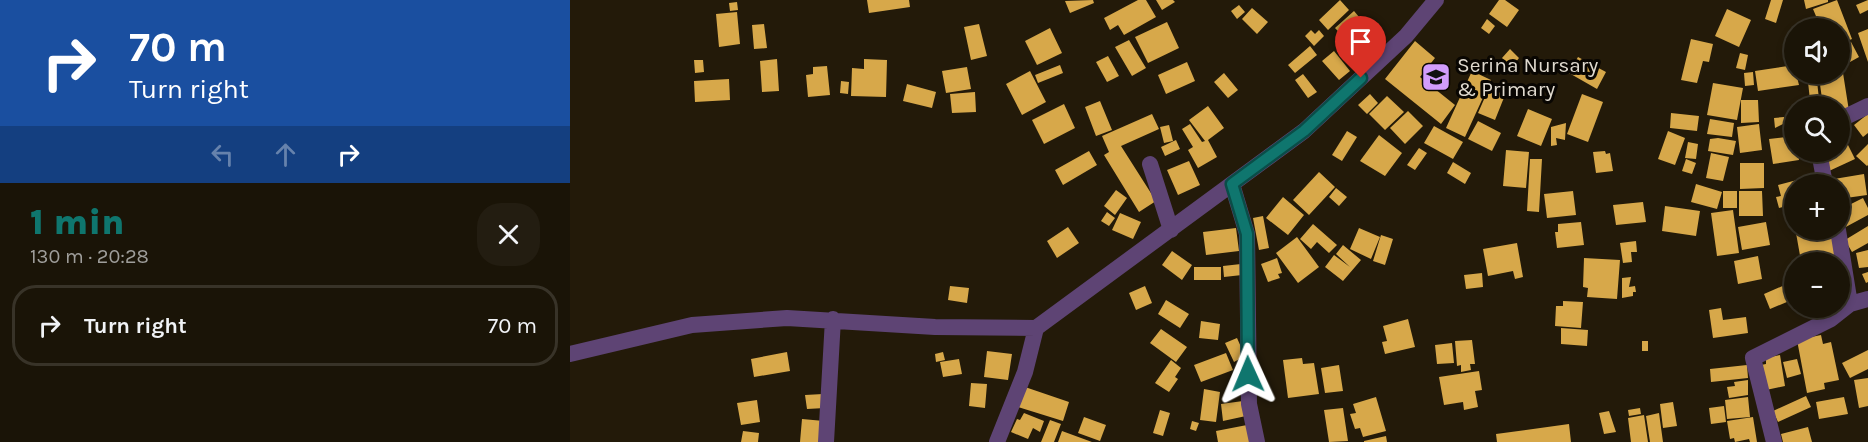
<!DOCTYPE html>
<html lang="en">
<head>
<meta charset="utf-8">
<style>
	body { margin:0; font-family:Karla,sans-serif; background:#231d11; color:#f1f3f6; height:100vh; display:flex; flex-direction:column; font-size:22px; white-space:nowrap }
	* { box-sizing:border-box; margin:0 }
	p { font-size:20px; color:#9f9e9b }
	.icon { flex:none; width:33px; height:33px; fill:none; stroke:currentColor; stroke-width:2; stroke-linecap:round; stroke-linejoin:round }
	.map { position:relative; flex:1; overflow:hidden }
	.side { display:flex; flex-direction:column; background:#1a1407; width:570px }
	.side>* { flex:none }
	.guide { background:#1a4fa0; color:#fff; overflow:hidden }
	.fabs { position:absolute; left:1214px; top:18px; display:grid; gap:12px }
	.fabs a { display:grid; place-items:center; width:66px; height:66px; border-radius:50%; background:#1a1407; box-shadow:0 3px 9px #0003,0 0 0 2px #383328; font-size:30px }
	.pin { position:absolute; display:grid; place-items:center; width:51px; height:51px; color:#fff; margin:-62px -26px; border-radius:50% 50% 50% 0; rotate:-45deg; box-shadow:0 0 6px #0007 }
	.pin .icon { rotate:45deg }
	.me { position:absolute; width:66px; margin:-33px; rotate:359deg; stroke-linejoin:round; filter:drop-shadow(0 0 4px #0008) }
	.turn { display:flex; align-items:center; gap:21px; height:126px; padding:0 30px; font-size:27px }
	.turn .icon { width:78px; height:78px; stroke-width:2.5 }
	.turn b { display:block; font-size:42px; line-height:51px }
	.lanes { display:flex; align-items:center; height:57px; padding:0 30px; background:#0003; justify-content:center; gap:30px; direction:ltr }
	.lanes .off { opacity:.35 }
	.round { display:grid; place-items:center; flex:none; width:63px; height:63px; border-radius:24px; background:#231d11 }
	.headline { display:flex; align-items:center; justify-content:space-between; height:102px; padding:0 30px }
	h1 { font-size:36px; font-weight:800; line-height:45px; color:#0f766e }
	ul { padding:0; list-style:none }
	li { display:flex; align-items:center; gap:18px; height:81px; margin:0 12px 9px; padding:0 18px; border:3px solid #383328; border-radius:24px }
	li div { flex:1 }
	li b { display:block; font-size:22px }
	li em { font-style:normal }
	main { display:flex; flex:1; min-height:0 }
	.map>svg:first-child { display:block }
</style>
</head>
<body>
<main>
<section class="side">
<div class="guide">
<div class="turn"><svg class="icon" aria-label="right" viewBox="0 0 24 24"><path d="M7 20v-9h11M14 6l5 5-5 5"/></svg><div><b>70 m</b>Turn right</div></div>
<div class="lanes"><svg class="icon off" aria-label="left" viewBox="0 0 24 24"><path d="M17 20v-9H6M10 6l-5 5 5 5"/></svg><svg class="icon off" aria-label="ahead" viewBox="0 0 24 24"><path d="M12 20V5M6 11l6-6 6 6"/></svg><svg class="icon" aria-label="right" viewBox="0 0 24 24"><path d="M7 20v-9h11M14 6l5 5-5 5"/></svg></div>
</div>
<div class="headline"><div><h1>1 min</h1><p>130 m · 20:28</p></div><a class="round"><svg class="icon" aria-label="close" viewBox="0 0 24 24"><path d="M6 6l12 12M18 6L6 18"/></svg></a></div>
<ul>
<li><svg class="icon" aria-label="right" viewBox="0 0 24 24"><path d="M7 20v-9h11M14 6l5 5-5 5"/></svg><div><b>Turn right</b></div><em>70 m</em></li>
</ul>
</section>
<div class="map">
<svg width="1298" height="442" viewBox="0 0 1298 442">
	<rect width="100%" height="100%" fill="#231a09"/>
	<!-- building -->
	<path fill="#d7a84a" d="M297 0H339L340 7 299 13Z
		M523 0 524 3 500 13 495 1Z
		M568 0H576L586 17 554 35 548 25 540 30 534 18Z
		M586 0H603L605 2 592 10Z
		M770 0 779 10 758 30 749 20Z
		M929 0H935L949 10 937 27 919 14Z
		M1201 0H1213L1206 23 1195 19Z
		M1234 0H1258V2L1236 9Z
		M1267 0 1282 39 1269 44V28H1251L1243 9Z
		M1298 0V10L1290 14 1286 5Z
		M167 2 168 10 160 11 159 3Z
		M669 5 675 12 667 19 661 11Z
		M682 8 698 22 687 34 672 19Z
		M1157 9 1181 20 1169 47 1145 36Z
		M784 11 800 30 782 46 765 28Z
		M167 12 170 44 149 47 146 14Z
		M917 19 925 26 919 34 911 28Z
		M597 22 609 48 578 63 565 37Z
		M194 24 197 48 184 49 182 25Z
		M409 24 417 56 401 60 394 27Z
		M480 28 492 53 467 65 455 41Z
		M1298 29V62L1288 33Z
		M741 30 745 34 749 30 754 36 744 46 735 36Z
		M1121 39 1143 44 1139 62 1133 61 1127 83 1111 80Z
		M559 40 576 68 562 76 545 47Z
		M845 41 865 58 850 77 885 105 871 124 815 79Z
		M1281 42 1289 57 1271 67 1269 48Z
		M740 46 747 55 725 73 718 65Z
		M940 49 949 58 942 67 932 58Z
		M764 51 780 71 769 80 752 61Z
		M1170 53 1178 55 1175 70 1166 68Z
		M538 56 549 76 537 82 526 62Z
		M1008 57 1036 72 1027 89 999 73Z
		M207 59 209 91 192 92 190 61Z
		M294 59 317 60 316 97 281 96 282 68 294 69Z
		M124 60H133L134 72 125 73Z
		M617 62 625 81 596 94 588 75Z
		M490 65 493 73 468 83 465 75Z
		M1224 65 1229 85 1188 91 1185 71Z
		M257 66 260 95 238 97 236 75 243 74V67Z
		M397 67 401 89 376 93 372 71Z
		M460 71 476 102 452 115 436 84Z
		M902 71 921 80 895 137 876 128Z
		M1183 72 1184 85 1175 86 1174 73Z
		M654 73 668 90 658 98 644 82Z
		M1273 73 1279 111 1269 113V106H1253L1249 77Z
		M733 74 747 92 738 98 725 80Z
		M159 79 160 100 125 102 124 81Z
		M271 81 279 82 278 94 270 93Z
		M1247 81 1249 99 1240 100 1238 82Z
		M1143 83 1173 88 1167 120 1137 115Z
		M337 84 366 92 362 108 333 101Z
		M919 88 935 95 925 120 908 113Z
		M405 92 406 112 382 113 380 94Z
		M800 94 808 103 797 114 788 105Z
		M1012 94 1033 102 1018 142 997 134Z
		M817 96 834 112 815 130 799 114Z
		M1171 100H1188L1189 122 1171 123Z
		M530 101 542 130 526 136 515 107Z
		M494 104 505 128 474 144 462 120Z
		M638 106 654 128 638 140 647 157 628 168 618 150 623 147 612 129 620 124 632 142 635 141 619 120Z
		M958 109 982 119 971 146 947 136Z
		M838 111 853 126 835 144 820 128Z
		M1101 113 1129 116 1127 131 1100 128Z
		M582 114 589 129 551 146 586 201 569 212 534 155 539 152 532 136Z
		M1298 114V133L1293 137 1284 125Z
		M1214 117 1215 123 1205 128 1204 118Z
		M1140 119 1164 123 1162 137 1137 134Z
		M908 121 931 133 922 151 898 139Z
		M996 123 995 140 986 138 987 145 981 146V127Z
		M1189 124 1192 150 1170 153 1167 127Z
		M599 125 603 141 594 143 590 127Z
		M864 126 893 142 883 159 854 143Z
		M777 131 787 137 772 161 762 155Z
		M1098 131 1115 138 1105 165 1088 159Z
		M809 135 832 153 815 176 790 161Z
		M1224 136V152H1228L1229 160 1203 164 1199 139Z
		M1148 138 1166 141 1163 155 1138 151 1140 139Z
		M606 140 610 149 595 156 591 147Z
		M1118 142 1128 144 1126 159 1115 158Z
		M1277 143 1285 159 1259 171 1252 155 1269 152V147Z
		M1298 144V165L1297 166 1286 156Z
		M849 148 857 153 845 170 837 165Z
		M936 150 959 152 956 188 933 186Z
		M519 151 527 165 493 185 485 170Z
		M1035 151 1036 154 1040 153 1043 171 1026 173 1023 152Z
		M1141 153 1159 157 1153 181 1136 178Z
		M960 159H972L969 212 957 211Z
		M1116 159 1126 163 1122 174 1112 171Z
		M619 161 630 185 608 195 597 170Z
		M883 162 901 173 895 184 877 173Z
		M1170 163H1194V188L1170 189Z
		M749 172 765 187 739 215 723 200Z
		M1294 174 1297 195 1269 199V184H1259L1258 180Z
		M1246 175 1248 184H1224V204L1209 208 1206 197 1211 196 1208 185Z
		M1126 184 1152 192 1147 209 1121 202Z
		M766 188 777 197 769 206 759 197Z
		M546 190 557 198 545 215 534 206Z
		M1003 191 1006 215 977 218 974 194Z
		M1153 191H1167V208H1153Z
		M1169 191H1192L1193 216H1169Z
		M713 197 734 215 718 235 696 218Z
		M1293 198 1298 208V215L1272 229 1269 210Z
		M1073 202 1076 222 1046 225 1043 205Z
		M1095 206 1130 211 1126 236 1092 231Z
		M1163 210 1169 253 1147 256 1141 213Z
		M1224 210V227L1219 212Z
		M537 212 545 218 539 226 531 221Z
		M550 213 571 222 563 239 542 230Z
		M693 216 699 248 689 250 683 218Z
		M1011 222 1014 245 987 248 985 232H988V224Z
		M1196 222 1200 245 1172 250 1168 227Z
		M743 224 767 245 759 253 747 242 741 249 730 239Z
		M1298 226V243L1282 252 1275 240Z
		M498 227 509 243 487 258 477 241Z
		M666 228 669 251 636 255 633 232Z
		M789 228 810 237 801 259 780 249Z
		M1245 230H1264L1269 254 1231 261 1226 233Z
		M811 235 823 239 815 265 803 261Z
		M727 237 749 267 728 283 706 253Z
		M1066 241 1067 252H1061L1062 262 1053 263 1050 243Z
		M947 243 953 277 945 279 943 271 918 276 913 249Z
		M773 245 791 260 773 281 755 267 764 255 780 267 766 254Z
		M1298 250V267L1289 268 1286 253Z
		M602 251 622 265 612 280 592 265Z
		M1188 256 1192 279 1168 284 1164 261Z
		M707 258 712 273 708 274 710 278 698 282 691 264Z
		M1014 258 1050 260 1047 299 1017 297 1018 288 1013 287Z
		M671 264 672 275 654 277 653 266Z
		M624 267H651V280H624Z
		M1298 272V282L1296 283 1292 274Z
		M912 273 913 287 896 289 894 275Z
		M1061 277 1059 287 1065 286 1066 292H1063V296L1052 298V278Z
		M1224 281V299L1200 309 1194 294Z
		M380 286 399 288 397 303 378 300Z
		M575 286 582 303 566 310 559 293Z
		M596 300 619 314 610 328 588 314Z
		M993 301 1013 302 1011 328 985 326 986 306H993Z
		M1151 308 1153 320 1176 317 1178 333 1143 338 1139 310Z
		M838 319 845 347 815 354 812 342 817 341 813 326Z
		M631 321 650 324 648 340 629 338Z
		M991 328 1018 330 1017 346 991 344Z
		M591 329 617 347 606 362 580 343Z
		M1251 335 1253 344 1261 342 1269 380 1254 383 1255 389 1237 393 1227 340Z
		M667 338 675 356 664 362 655 343Z
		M902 340 905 364H900L901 370 891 372V365L887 366 885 341Z
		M1072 341H1078V351H1072Z
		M882 343 884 363 867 364 865 345Z
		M1298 350V369L1280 378 1272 363Z
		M417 351 442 354 438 380 414 377Z
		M217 352 220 371 184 377 181 359Z
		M373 352 375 360 366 362 365 354Z
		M656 353 663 370 631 382 624 365Z
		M1210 355 1215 386 1196 390 1191 365 1196 364V358Z
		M732 358 733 364 744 363 749 394 718 398 713 360Z
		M389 359 392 374 373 377 370 362Z
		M1227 359 1231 374 1217 378 1213 362Z
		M601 360 611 368 605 377 608 379 599 392 585 383Z
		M769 365 773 391 755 393 751 368Z
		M1177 365 1178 378 1141 382 1140 369Z
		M909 371 912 390 905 391 908 407 894 410 893 402 874 405 869 377Z
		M1298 378V406L1289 408 1284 380Z
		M1178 380V395L1159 398 1157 387 1165 386 1164 382Z
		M401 383 417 384 415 408 399 406Z
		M455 387 499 402 493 421 448 407Z
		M634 389 650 392 646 422 630 420Z
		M253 394 255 408 237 409 235 395Z
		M1236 396 1241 407 1208 422 1203 411Z
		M806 397 816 431 793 437 790 428 785 429 780 414 786 413 783 404Z
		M1178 397 1180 417 1157 419 1155 400Z
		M1274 397 1278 414 1249 419 1246 402Z
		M187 400 190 422 171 425 167 403Z
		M673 401 676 416 653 421 651 404Z
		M1103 402 1107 426 1093 428 1090 404Z
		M1154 406 1156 422 1141 424 1139 408Z
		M773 408 778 441 759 442 754 410Z
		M1070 408 1071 414 1059 416 1058 410Z
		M590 410 600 413 593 436 583 433Z
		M1039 411 1046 432 1034 434 1029 413Z
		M454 413 474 421 470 432 463 428 458 439 441 432 447 419 450 420Z
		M1089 413 1093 442H1080L1076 416Z
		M1074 415 1078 442H1061L1058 418Z
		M514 417 536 425 530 441 508 433Z
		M1183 417 1187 442H1180L1179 439 1165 442 1164 438 1160 439 1157 421Z
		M232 419 254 421 252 442H230Z
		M480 420 491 424 484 442H471Z
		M622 421 629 423 626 431 620 429Z
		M999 424 1001 442H927L926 434Z
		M677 425 680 442H648L646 431Z
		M1238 427 1242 442H1213L1211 434Z
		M173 431 189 433 188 442H171Z
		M492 431 522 442H488Z
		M816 436 817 442H794V441Z"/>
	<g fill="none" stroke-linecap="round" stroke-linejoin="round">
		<!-- street -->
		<path stroke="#5e4474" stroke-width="16" d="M1269 120 1298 106
			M1249 152 1255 184
			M580 164 601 230
			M662 184 677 234 679 404 687 442
			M1280 304 1298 299
			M0 354 122 325 217 318 365 327 466 328 734 131 836 36 866 0
			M256 442 263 319
			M427 442 455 372 466 328
			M1204 442 1183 358 1261 319 1280 304 1268 230"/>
	</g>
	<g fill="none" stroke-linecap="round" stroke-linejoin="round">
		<!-- route casing -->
		<g stroke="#0a4d48" stroke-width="15">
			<path id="route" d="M678 374 677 234 662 184 734 131 791 78"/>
		</g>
		<!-- route -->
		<use href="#route" stroke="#0f766e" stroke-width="10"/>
	</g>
	<!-- icons -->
	<defs>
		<g id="school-square" transform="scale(1.5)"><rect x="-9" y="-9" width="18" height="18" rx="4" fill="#d29dfd" stroke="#090602"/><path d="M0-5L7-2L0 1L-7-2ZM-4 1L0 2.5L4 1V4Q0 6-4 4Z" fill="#111"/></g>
	</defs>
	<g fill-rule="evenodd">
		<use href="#school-square" x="866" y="77"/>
	</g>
	<g text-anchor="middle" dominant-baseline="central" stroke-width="6" stroke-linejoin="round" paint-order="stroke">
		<!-- poi labels -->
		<g font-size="21" fill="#dfd9ce" stroke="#090602" text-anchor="start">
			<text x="887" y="65">Serina Nursary<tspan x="887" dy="24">&amp; Primary</tspan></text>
		</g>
	</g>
</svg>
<div class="fabs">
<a><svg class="icon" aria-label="sound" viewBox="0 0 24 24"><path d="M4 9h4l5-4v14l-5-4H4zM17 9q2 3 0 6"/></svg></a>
<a><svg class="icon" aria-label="search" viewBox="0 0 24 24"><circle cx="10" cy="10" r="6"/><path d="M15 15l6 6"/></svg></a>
<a>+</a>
<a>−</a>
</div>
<div class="pin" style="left:791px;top:78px;background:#d93025"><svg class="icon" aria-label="arrive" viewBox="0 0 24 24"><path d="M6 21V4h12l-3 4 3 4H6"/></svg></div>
<svg class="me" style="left:678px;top:374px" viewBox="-20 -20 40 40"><path d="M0-17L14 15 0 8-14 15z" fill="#0f766e" stroke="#fff" stroke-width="4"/></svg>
</div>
</main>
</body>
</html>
